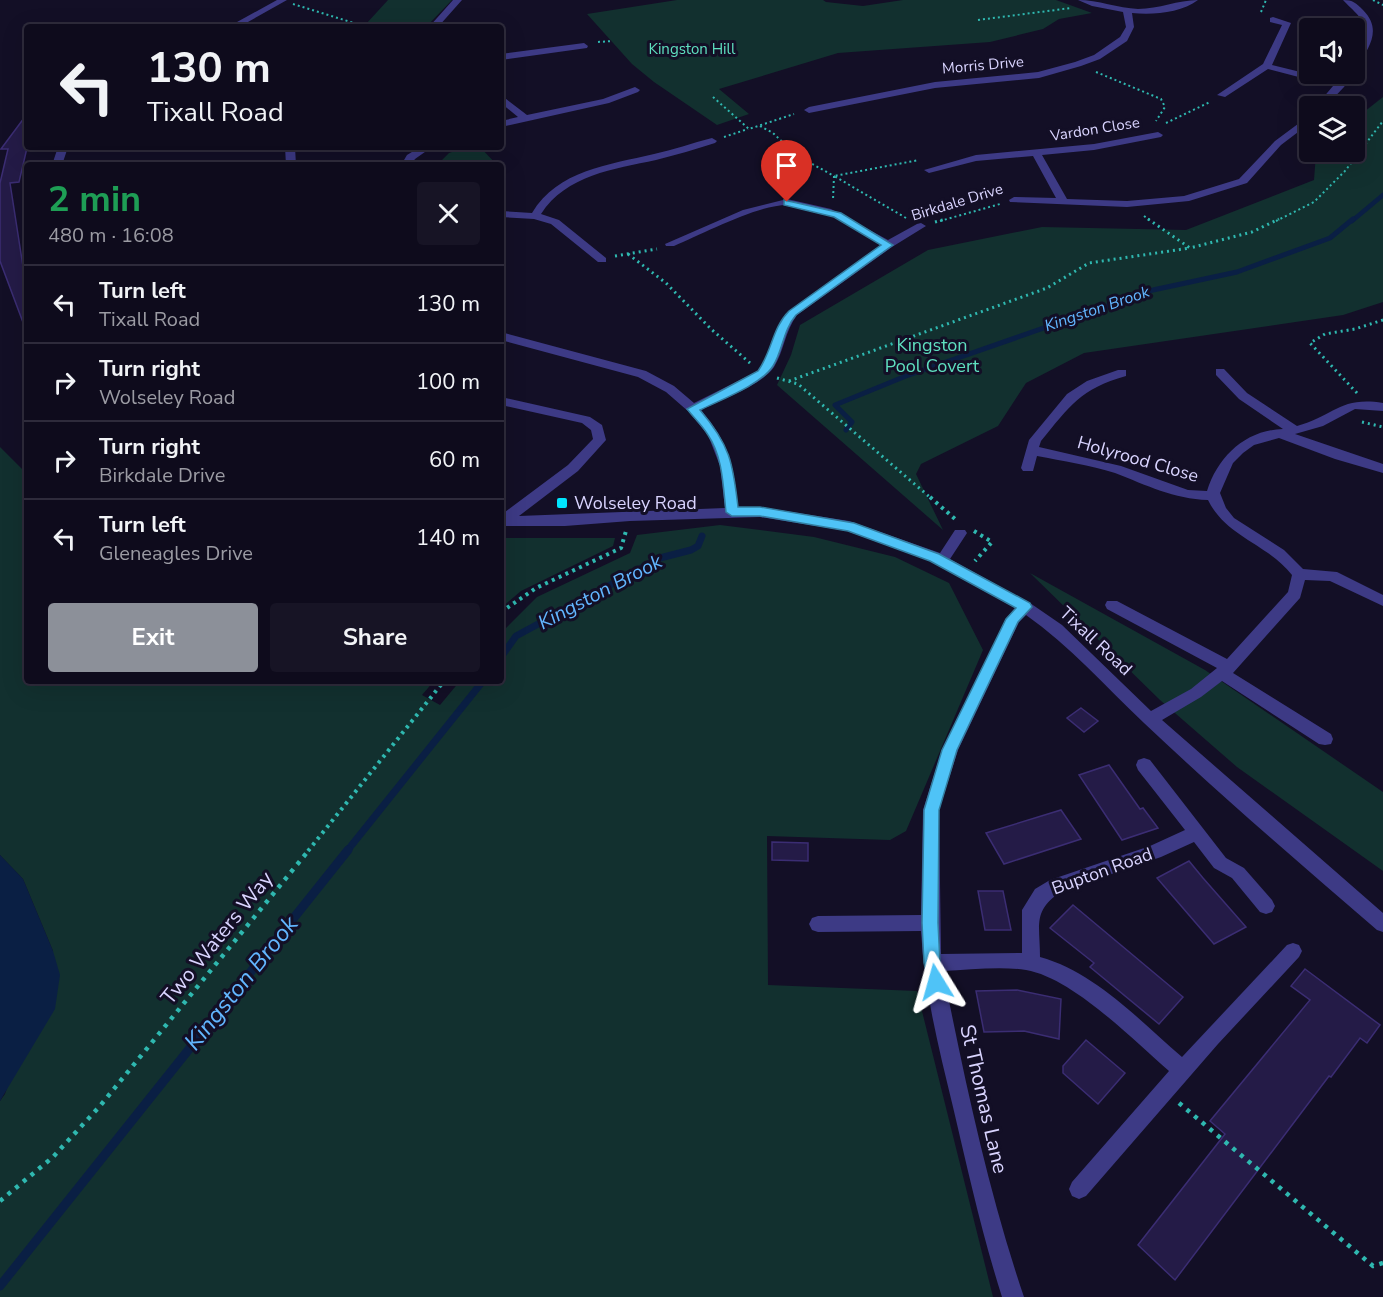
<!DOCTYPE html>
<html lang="en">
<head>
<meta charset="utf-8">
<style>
	body { margin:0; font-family:"Nunito Sans",sans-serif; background:#171425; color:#f1f3f6; height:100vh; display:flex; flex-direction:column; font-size:22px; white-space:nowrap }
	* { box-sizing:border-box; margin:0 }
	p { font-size:20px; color:#9b9ba3 }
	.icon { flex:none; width:33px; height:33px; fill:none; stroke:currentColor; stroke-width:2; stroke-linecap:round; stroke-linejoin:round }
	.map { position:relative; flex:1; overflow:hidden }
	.panel { position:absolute; left:24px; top:162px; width:480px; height:522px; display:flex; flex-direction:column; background:#0e0b1c; border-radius:6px; box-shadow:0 6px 24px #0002,0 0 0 2px #2e2b3b }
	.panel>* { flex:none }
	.guide { position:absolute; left:24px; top:24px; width:480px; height:126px; border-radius:6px; box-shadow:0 6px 24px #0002,0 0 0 2px #2e2b3b; background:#0e0b1c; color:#f1f3f6; overflow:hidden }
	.buttons { position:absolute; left:1299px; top:18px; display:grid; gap:12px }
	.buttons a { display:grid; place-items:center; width:66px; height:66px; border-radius:6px; background:#0e0b1c; box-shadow:0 6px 24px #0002,0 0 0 2px #2e2b3b; font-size:30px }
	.pin { position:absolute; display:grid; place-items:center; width:51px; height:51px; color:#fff; margin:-62px -26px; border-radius:50% 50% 50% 0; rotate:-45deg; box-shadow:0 0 6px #0007 }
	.pin .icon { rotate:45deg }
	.me { position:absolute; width:66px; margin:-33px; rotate:352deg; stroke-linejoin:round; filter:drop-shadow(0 0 4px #0008) }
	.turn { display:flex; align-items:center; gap:21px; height:126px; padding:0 24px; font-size:27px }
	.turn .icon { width:78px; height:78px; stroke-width:2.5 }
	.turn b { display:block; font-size:42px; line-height:51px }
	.round { display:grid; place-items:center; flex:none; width:63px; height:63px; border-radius:6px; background:#171425 }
	.overview { display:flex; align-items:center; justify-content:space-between; height:102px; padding:0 24px }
	h1 { font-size:36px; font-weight:700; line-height:45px; color:#1e9e55 }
	.cta { display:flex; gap:12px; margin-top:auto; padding:12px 24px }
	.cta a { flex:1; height:69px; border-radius:6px; background:#8c9099; color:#fff; font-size:24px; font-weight:700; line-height:69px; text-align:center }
	.cta a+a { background:#171425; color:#f1f3f6 }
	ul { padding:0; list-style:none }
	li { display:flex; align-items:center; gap:18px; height:78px; padding:0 24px; border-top:2px solid #2e2b3b }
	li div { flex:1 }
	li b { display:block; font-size:22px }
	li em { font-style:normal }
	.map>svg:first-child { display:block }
</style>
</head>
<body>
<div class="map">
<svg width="1383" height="1297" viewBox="0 0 1383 1297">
	<rect width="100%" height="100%" fill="#130f26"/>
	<!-- green -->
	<path fill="#12302f" d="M388 0H452L426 27H368L366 24Z
		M677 0H823L826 2 863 6 903 0H1056L1092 13 1059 19 1043 29 990 42 838 53 719 89 749 114 717 125 654 82 632 64 587 14Z
		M1383 97V302L1343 315 1084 353 1026 383 998 426 921 464 916 474 943 530 777 385 791 355 800 325 928 250 1042 227 1186 230 1314 180 1316 153 1354 152 1355 119Z
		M467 147H480L497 165H437L449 153Z
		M0 447 27 474V681H434L422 695 440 705 460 681H501V633L537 597 630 553 637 535 720 525 814 537 895 557 949 583 983 650 906 831 890 840 767 836 768 985 917 991 993 1297H0V1101L5 1094 53 951 23 879 0 855Z
		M501 538H615L613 546 521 591 501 608Z
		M1030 573 1205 670 1383 792V871L1237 767 1160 700Z"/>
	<!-- water -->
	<path fill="#0a1f44" d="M0 855 23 879 53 951 60 975 55 1009 0 1101Z"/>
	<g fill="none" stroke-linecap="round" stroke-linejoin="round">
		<!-- stream-far3 -->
		<path stroke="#0a1f44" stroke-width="4.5" d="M1352 221 1383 195"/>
		<!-- stream-far2 -->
		<path stroke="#0a1f44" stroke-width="5" d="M846 430 852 422 835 405 906 376 1153 290 1237 272 1330 238 1353 219"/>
		<!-- stream-far1 -->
		<path stroke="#0a1f44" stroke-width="7" d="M501 657 516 636 660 558 691 550 698 546 702 536
			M347 851 483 681"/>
		<!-- stream -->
		<path stroke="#0a1f44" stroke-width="9" d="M0 1286 348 850"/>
	</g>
	<!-- building -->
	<path fill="#241b47" stroke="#3b2d73" stroke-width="1.5" d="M27 114V148L19 182 10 183 24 273 27 272V324L24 325 0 261V183L8 149H1Z
		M1081 708 1098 721 1084 732 1067 718Z
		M1109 765 1140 809 1143 808 1158 828 1122 840 1079 775Z
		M1061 810 1081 839 1004 864 986 833Z
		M772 842 808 843V861L772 860Z
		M1189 861 1203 878 1246 927 1214 944 1157 878Z
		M978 891H1003L1011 930H985Z
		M1073 905 1183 997 1159 1024 1090 967 1094 963 1050 928Z
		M1305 969 1380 1025 1367 1043 1360 1038 1331 1077 1329 1076 1175 1280 1138 1245 1225 1134 1210 1121 1310 1000 1291 986Z
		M1017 990 1061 999 1059 1039 1024 1031 984 1032 976 991Z
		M1086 1040 1125 1073 1098 1104 1063 1073V1066Z"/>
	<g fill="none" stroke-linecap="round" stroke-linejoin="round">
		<!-- path-far3 -->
		<path stroke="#2fb8b0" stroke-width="2" stroke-dasharray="2 3" stroke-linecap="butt" d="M1373 0 1383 5
			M293 4 357 24 360 27
			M1261 12 1266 0
			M978 20 1071 8
			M598 42 612 41
			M1096 72 1161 99 1165 107 1156 121
			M713 97 749 129 794 114
			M1166 123 1210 102
			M760 126 773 133 796 155 834 176 833 200
			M724 137 748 129
			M1144 216 1151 221
			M906 218 834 176 919 160
			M940 221 1000 204
			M1276 221 1314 202 1345 171 1383 121"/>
		<!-- path-far2 -->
		<path stroke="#2fb8b0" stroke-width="3" stroke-dasharray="2 4" stroke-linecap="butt" d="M1148 219 1190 248 1252 232 1279 219
			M935 222 946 219
			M628 254 666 283 711 329 750 363
			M615 256 657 249
			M777 378 798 384 932 499
			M789 381 1047 288 1089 263 1190 248
			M1357 393 1310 343 1325 334 1355 329 1383 320
			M1362 422 1383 427"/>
		<!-- path-far1 -->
		<path stroke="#2fb8b0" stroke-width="4" stroke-dasharray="3 4.5" stroke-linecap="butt" d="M930 497 955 519
			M974 531 992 542 975 561
			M501 612 536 588 621 548 626 531
			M308 851 444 681"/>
		<!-- path -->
		<path stroke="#2fb8b0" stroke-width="4.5" stroke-dasharray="4 6" stroke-linecap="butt" d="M1179 1103 1373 1266 1383 1263
			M0 1201 53 1157 100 1106 309 850"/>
		<!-- minor -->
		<path fill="#3d3a85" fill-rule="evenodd" d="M277 0H287L239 27H228Z
			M453 0H462L438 27H429Z
			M1078 0C1098 0 1118 8 1138 9 1159 9 1178 0 1198 0 1181 13 1153 15 1132 13L1134 27 1127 41 1100 59 1081 66 1039 78 935 88 809 113 804 110 809 107 935 82 1038 72 1075 62 1094 55 1120 37 1126 27 1123 12 1092 6Z
			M1343 0C1353 0 1356 3 1363 10 1382 29 1370 47 1357 66L1354 67C1354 57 1357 53 1362 44 1372 23 1356 14 1343 0Z
			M1273 17 1291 23 1272 65 1337 81 1344 74H1353L1344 87 1326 106H1316L1333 86 1268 69 1225 97 1217 95 1263 64 1282 25 1270 22V18Z
			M584 43 588 46 587 48 501 60V54Z
			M635 87 640 90 638 92 609 103 501 127V121L518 117 501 103V95L527 115 603 99Z
			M1310 115V123L1281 145 1247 183 1189 201 1127 207 1010 202 1009 200 1014 197 1056 198 1033 156 976 161 929 173 924 170 976 155 1094 144 1158 132 1163 135 1161 137 1094 150 1042 155 1067 199 1127 201 1184 196 1239 179 1275 141Z
			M712 138 717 141 715 143C696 149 676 155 656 160 614 169 566 175 541 214L559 220 606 258V262H598L551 224 534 219 501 217V211L532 213C558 170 608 165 654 154 673 150 692 143 712 138Z
			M58 147H68L62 165H52Z
			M285 147H295L296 165H286Z
			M420 147H432L415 159 411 165H401L407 155Z
			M787 199 831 209 888 240 917 224 921 223 926 226 892 247 797 315C785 331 784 351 774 367 762 385 720 400 701 410 730 445 733 464 738 508L760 507 849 521 940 553 955 530H965L967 533 950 559 1030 603 1062 625 1151 711 1191 689 1217 668 1107 609 1105 605 1107 601H1117L1227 659 1288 592 1292 575C1268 544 1226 537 1208 500 1174 499 1146 485 1115 473 1090 465 1063 461 1037 456L1033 471H1023L1021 468 1029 440 1067 394 1087 381 1118 370H1126V376C1080 389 1070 406 1041 441L1039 447 1121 466 1188 490 1207 491C1218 456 1246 430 1283 429L1239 399 1216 375V369H1224L1247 393 1297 426C1334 416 1340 396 1383 403V411L1355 409 1323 426 1295 434 1383 464V473L1335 459 1279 438 1254 445 1243 453 1233 463 1220 493 1226 508 1234 518 1284 550 1303 569 1337 572 1383 595V606L1330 581 1305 580 1300 598 1233 673 1331 734 1333 739 1331 744 1325 745 1319 744 1222 681 1201 697 1162 720 1383 913V932L1377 930C1298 862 1219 794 1144 723 1105 686 1070 646 1026 615L1019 622 958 750 939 810 941 954 1022 953V910L1035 889 1050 880 1150 846 1185 830 1138 770 1136 765 1138 760 1144 758 1150 760 1226 858 1244 868 1272 900 1275 906 1272 912 1266 914 1260 912 1232 878 1214 868 1194 842 1161 857 1062 891C1032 911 1040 924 1040 957 1095 972 1140 1021 1182 1057L1287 945 1293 943 1299 945 1302 951 1299 957 1218 1044 1086 1196 1079 1199 1072 1196 1069 1189 1072 1182 1169 1071C1133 1040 1073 978 1026 970 999 966 970 970 943 971 965 1081 988 1191 1024 1297H1002C982 1234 968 1171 953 1107 939 1049 924 990 921 931L818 932 812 930 809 924 812 918 818 916 921 915 923 810 942 750 1006 619 1015 608 930 561 847 531 760 517 630 521 565 526H501V515L568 465 593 439 591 430 582 423 501 405V397L590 417 602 425 606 440 578 471 519 516 725 508 720 466 708 435 689 412 666 392 638 377 501 340V332L646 371 674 386 694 403 758 371 765 360 778 327 789 311 881 245C853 227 822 206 787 205 757 205 703 234 674 246H666L665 244 743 210Z"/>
	</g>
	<!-- route -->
	<path fill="#4fc3f7" stroke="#337fa1" stroke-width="1.5" d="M784 200 841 213 893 245 796 315C783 330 783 350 773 366 761 385 720 400 700 410 730 445 733 463 738 507H760L854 523 939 554 1030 603 1032 607 1018 622 957 750 939 810 938 923 940 963 944 982 942 988 936 990 930 988 924 963 922 923 924 810 942 750 1006 619 1016 608 930 561 848 531 760 516H732L726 512C723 486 723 457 708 435 702 425 694 418 687 409L758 371C772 352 772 328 789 311L881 245 834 217 784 205Z"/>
	<!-- markers -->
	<rect fill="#00e5ff" stroke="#130f26" stroke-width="2" x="556" y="497" width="12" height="12" rx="3"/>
	<g text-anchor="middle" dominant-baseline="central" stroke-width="6" stroke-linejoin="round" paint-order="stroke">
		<!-- far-park labels -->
		<g font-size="15" fill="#5fe0c0" stroke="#130f26">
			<text x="692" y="49">Kingston Hill</text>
		</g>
		<!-- far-street labels -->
		<g font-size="15" fill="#d9d4ff" stroke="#130f26">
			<text transform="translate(983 65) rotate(-5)">Morris Drive</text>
			<text transform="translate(1095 129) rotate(-9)">Vardon Close</text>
			<text transform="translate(957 202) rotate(-17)">Birkdale Drive</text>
		</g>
		<!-- far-water labels -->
		<g font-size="16" font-style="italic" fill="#62b6ff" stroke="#130f26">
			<text transform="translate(1097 309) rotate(-19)">Kingston Brook</text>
		</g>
		<!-- park labels -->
		<g font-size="18" fill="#5fe0c0" stroke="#130f26">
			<text x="932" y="345">Kingston<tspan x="932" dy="21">Pool Covert</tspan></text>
		</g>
		<!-- street labels -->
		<g font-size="18" fill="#d9d4ff" stroke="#130f26">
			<text transform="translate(1138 459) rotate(16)">Holyrood Close</text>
			<text transform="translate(1096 641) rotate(43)">Tixall Road</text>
			<text transform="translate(1102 871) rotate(-20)">Bupton Road</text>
		</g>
		<!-- poi labels -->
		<g font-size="18" fill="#d9d4ff" stroke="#130f26" text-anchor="start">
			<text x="574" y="503">Wolseley Road</text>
		</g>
		<!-- water labels -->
		<g font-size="20" font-style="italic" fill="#62b6ff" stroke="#130f26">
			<text transform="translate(600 592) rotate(-28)">Kingston Brook</text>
		</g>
		<!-- near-street labels -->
		<g font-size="21" fill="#d9d4ff" stroke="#130f26">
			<text transform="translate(217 938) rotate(-51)">Two Waters Way</text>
			<text transform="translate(984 1099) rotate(77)">St Thomas Lane</text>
		</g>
		<!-- near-water labels -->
		<g font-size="24" font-style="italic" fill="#62b6ff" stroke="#130f26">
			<text transform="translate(241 983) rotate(-51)">Kingston Brook</text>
		</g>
	</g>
</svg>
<div class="buttons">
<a><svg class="icon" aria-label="sound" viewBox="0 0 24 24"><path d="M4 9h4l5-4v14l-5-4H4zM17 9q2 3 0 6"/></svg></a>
<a><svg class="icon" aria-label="layers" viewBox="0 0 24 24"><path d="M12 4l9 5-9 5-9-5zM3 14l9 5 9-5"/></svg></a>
</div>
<div class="pin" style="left:787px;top:202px;background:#d93025"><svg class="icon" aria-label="arrive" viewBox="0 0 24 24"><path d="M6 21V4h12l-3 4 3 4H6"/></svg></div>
<svg class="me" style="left:936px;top:982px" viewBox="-20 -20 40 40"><path d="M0-17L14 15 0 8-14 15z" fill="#4fc3f7" stroke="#fff" stroke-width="4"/></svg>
<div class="guide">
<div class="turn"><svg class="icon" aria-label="left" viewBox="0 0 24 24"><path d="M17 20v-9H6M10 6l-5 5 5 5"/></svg><div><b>130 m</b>Tixall Road</div></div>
</div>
<section class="panel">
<div class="overview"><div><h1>2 min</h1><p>480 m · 16:08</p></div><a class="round"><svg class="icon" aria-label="close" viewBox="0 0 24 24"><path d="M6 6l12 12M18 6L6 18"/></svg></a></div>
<ul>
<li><svg class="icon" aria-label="left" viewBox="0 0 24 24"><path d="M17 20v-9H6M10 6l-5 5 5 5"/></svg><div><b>Turn left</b><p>Tixall Road</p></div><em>130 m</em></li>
<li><svg class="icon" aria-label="right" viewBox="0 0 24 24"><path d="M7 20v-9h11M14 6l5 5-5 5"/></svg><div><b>Turn right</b><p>Wolseley Road</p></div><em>100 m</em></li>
<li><svg class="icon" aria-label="right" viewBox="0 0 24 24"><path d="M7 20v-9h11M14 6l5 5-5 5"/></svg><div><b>Turn right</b><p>Birkdale Drive</p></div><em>60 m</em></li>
<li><svg class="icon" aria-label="left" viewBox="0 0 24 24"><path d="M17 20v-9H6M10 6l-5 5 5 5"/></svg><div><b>Turn left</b><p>Gleneagles Drive</p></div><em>140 m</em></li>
</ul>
<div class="cta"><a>Exit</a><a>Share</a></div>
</section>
</div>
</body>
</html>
